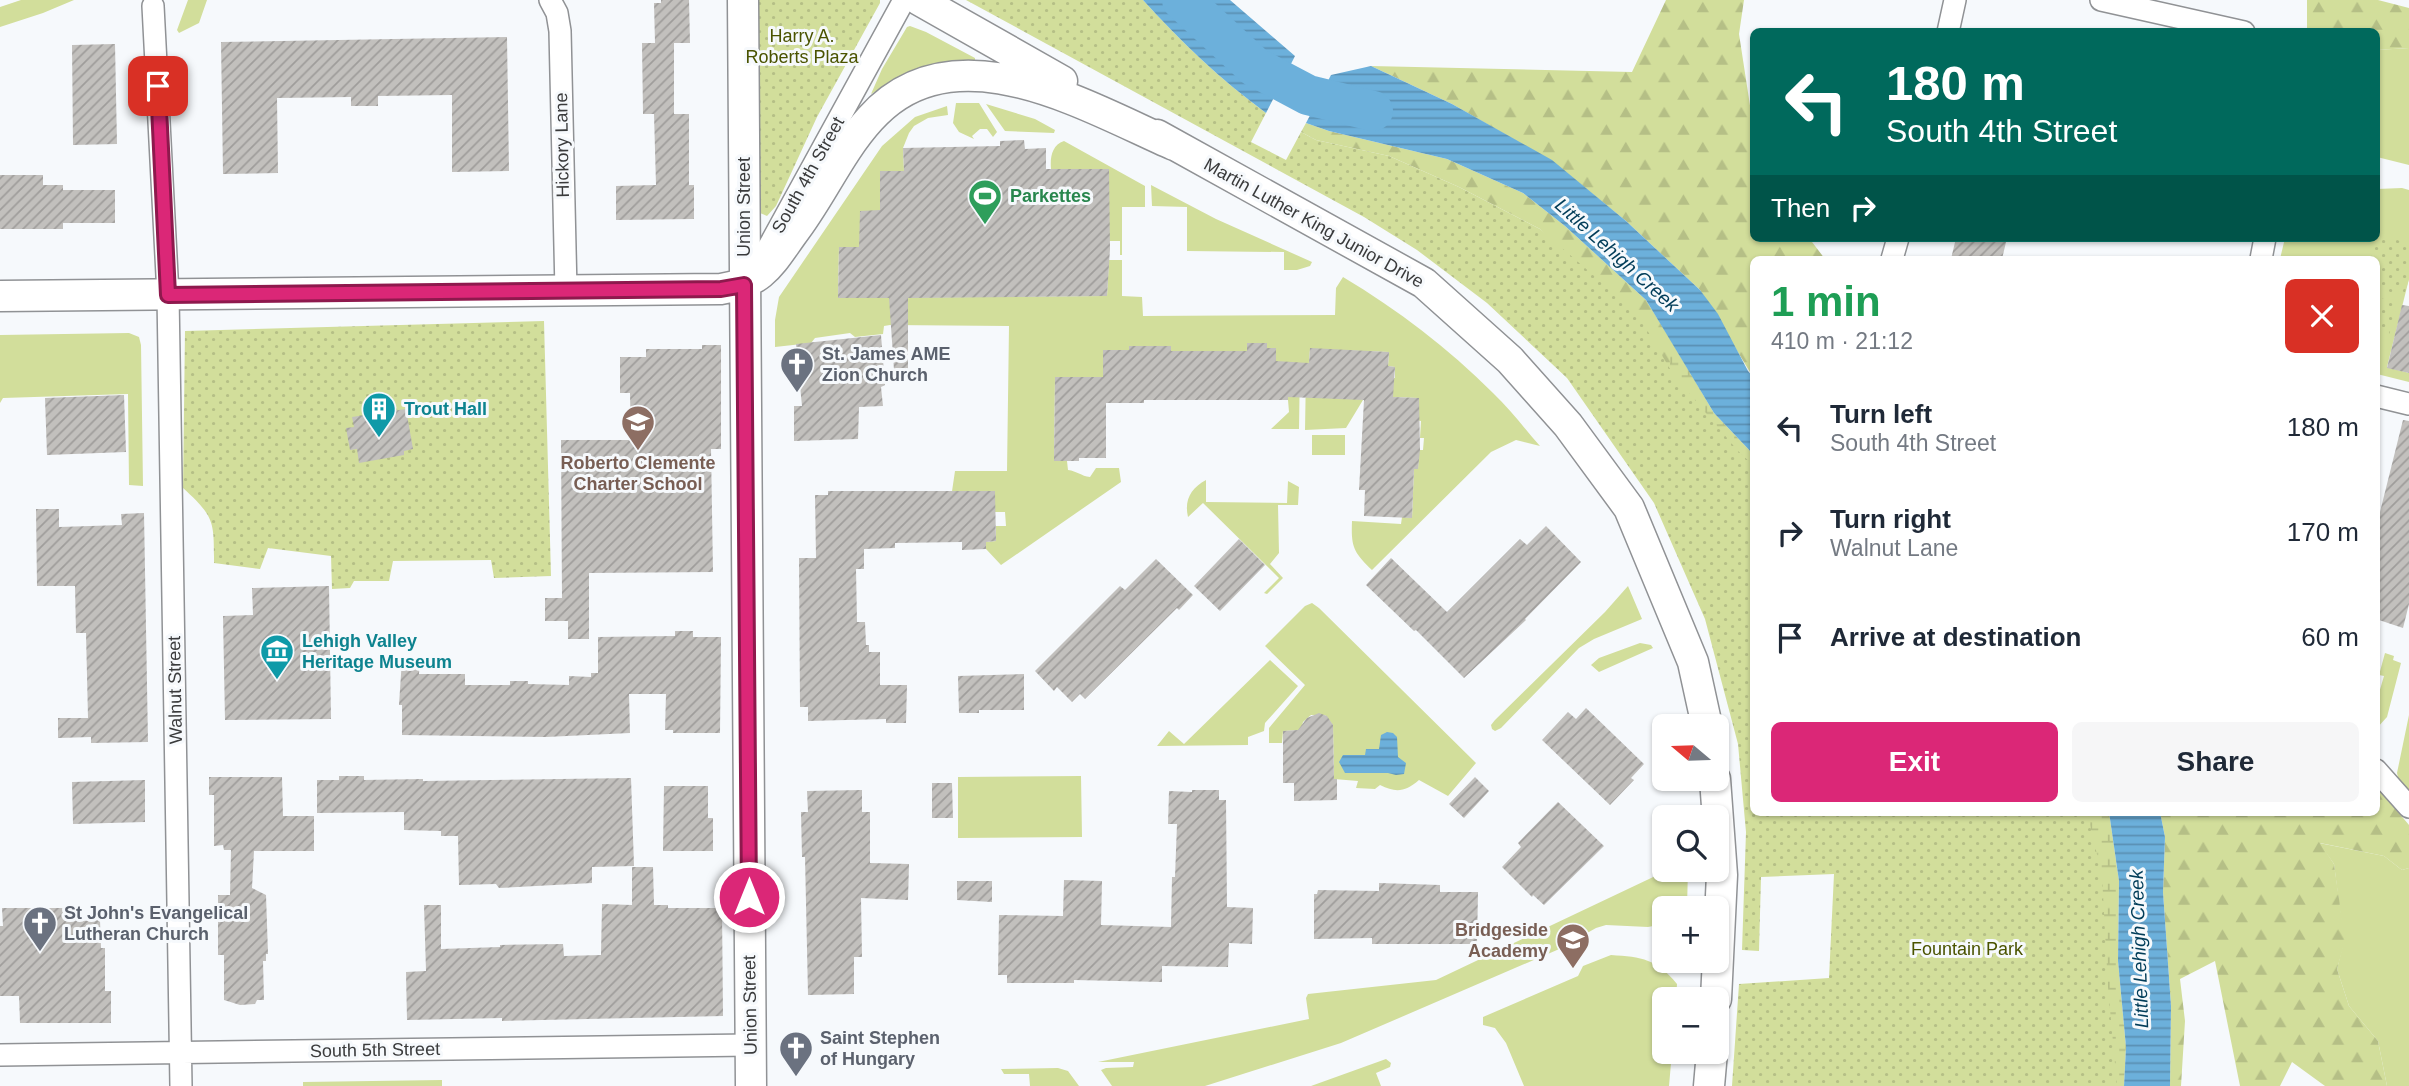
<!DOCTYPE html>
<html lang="en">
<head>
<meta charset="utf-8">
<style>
	body { margin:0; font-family:Arial,sans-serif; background:#f6f6f7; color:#1f2937; height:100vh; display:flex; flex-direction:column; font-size:26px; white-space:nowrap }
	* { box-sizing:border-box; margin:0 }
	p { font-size:23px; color:#747a83 }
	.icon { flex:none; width:38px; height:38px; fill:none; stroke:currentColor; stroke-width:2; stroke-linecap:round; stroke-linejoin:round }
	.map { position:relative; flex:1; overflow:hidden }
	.side { position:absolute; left:1750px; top:256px; width:630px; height:560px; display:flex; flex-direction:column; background:#fff; border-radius:10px; box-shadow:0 2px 5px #0004 }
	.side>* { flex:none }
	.hud { position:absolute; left:1750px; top:28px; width:630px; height:214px; border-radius:10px; box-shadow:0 2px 5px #0004; background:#00695c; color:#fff; overflow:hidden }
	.needle { width:46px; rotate:289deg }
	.tools { position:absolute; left:1652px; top:714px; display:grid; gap:14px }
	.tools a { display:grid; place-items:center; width:77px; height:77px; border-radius:10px; background:#fff; box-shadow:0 2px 5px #0004; font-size:35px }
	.pin { position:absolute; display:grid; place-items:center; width:60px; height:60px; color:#fff; margin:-30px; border-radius:14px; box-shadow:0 4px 10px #0006 }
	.me { position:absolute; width:77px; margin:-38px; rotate:0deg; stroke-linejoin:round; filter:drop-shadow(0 0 5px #0008) }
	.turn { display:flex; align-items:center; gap:24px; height:147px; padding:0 21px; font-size:32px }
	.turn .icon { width:91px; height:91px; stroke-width:2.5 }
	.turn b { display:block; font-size:49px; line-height:60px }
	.then { display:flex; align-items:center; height:66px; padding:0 21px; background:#0003; gap:14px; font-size:26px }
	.round { display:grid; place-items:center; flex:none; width:74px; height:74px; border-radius:10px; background:#f6f6f7 }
	.summary { display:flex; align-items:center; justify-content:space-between; height:119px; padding:0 21px }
	h1 { font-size:42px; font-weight:700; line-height:52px; color:#1e9e55 }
	.primary-button { display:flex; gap:14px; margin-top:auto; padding:14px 21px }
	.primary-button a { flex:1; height:80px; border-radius:10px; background:#db2777; color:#fff; font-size:28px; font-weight:700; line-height:80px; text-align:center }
	.primary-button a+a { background:#f6f6f7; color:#1f2937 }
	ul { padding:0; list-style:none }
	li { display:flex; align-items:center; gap:21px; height:105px; padding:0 21px }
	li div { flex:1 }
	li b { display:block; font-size:26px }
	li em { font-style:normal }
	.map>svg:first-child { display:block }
</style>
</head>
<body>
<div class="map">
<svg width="2409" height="1086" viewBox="0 0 2409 1086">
	<defs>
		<pattern id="forest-firs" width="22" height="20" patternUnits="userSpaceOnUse" patternTransform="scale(1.75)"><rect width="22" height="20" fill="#d2de9b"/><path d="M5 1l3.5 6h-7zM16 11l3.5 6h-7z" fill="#b5bf86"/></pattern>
		<pattern id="wetland-marsh" width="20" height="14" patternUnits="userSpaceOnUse" patternTransform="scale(1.75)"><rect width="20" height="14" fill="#d2de9b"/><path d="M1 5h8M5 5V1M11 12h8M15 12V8" fill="none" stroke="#b5bf86"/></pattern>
		<pattern id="park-dots" width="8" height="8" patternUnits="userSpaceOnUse" patternTransform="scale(1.75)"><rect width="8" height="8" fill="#d2de9b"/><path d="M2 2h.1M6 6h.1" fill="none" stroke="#b5bf86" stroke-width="1.8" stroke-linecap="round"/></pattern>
		<pattern id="water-rules" width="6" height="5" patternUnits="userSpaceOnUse" patternTransform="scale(1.75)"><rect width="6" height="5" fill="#6cb0db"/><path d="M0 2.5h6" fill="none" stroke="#5a90b3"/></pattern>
		<pattern id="building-hatch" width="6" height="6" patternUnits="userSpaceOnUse" patternTransform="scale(1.75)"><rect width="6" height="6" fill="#c2c0bd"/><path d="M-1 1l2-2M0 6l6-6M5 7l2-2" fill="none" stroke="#9f9d9b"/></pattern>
	</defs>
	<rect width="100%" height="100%" fill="#f6f9fc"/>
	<!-- grass -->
	<path fill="#d2de9b" d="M21 0H74L43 13 0 27V7Z
		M188 0H207L199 23 179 33 177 30Z
		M910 26 926 32 975 58V61L947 64 902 77 871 94 882 69 907 27Z
		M2409 48V165L2377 157 2376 50Z
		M956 103H979L997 132 993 137 987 129H980L972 136 974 139 959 132 953 123Z
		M986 104 1035 119 1055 130 1054 133 1005 131Z
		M947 106 948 115 928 118 914 126 909 133 903 148 904 171 859 247H839L838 298 1107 296 1109 260H1122V296L1142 297 1143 316 1335 315 1336 288 1343 277C1398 310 1448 348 1493 393 1510 409 1524 428 1540 446L1516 440 1491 452 1372 570C1353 552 1351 546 1352 521L1401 524 1402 517 1412 518 1414 469H1418L1419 450H1423L1424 438H1420L1421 421 1414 420 1419 398 1389 397V378H1395V367L1388 366 1389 352 1310 349 1309 363H1300L1299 429H1271L1289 412 1288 400 1276 379V349L1248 377 1225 351H1171V346H1130L1129 350H1104L1103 377H1055L1054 460 1067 461 1068 470C1077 471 1081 476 1090 477L1096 468H1119L1121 482 1001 565 986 549V542L996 541V526H1006L1005 512H995V491H961L951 498 955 471H1007L1009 326 890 325 884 326 883 334 855 337 850 333 815 338 811 343 775 347V320L779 297 882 146 915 117Z
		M1064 141 1145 186V207H1122V255H1120V241H1109V169H1051C1050 157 1052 145 1064 141Z
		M1151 185 1216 219 1312 262 1310 266 1297 270H1284V252L1187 251V207L1152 206Z
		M2402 188 2409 190V279L2387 367 2409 373V382L2377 374 2376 259H2280L2285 238H2376L2377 189Z
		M129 333 139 337 141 345 143 486 129 485 128 394 3 398 0 403V335Z
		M1306 372 1363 400 1346 428 1305 430Z
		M1312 435H1345V455H1312Z
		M1206 480V502L1287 503 1288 481 1299 487 1298 505H1278L1279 553 1270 564 1283 578 1267 594 1264 593 1279 578 1203 503 1188 517C1184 500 1191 488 1206 480Z
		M1628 586 1642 619 1594 639 1579 648 1501 728 1495 731 1492 729 1491 725 1495 720 1605 612Z
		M1312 603 1319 608 1476 763 1448 796 1419 780C1405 792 1396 793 1380 785L1375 789 1356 788 1358 781 1334 779 1333 725 1325 715H1311L1303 722 1301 730 1283 731 1282 743H1269V728L1305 685 1265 646 1305 606Z
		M1640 643 1651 645 1653 648 1599 672 1591 665 1599 658Z
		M2385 653 2394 656 2393 660 2401 663 2387 717 2377 728V693H2379L2384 676 2379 675Z
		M1270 660 1298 686 1265 723 1264 731 1248 737V745L1157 746 1169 731 1184 744Z
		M2409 715V797L2399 782 2397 773Z
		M1081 776 1082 837 958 838V777Z
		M2319 843 2384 856 2402 870 2409 868V1086H2387L2378 1041 2349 1006 2337 969 2344 941 2334 864Z
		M1668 870H1688L1687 907 1664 908V924L1648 927 1606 925 1596 928 1557 950 1341 1043 1205 1086H1112L1101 1070 1106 1068 1133 1067 1134 1062H1098L1309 1019 1306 998 1308 994 1436 980Z
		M1611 955C1642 957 1657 959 1677 984L1676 999H1664V1052H1672L1669 1086H1524L1506 1043 1495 1028 1483 1025V1017L1578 976 1583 966Z
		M1386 1059 1391 1063 1390 1067 1376 1073 1381 1086H1311Z
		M1058 1068 1068 1071 1079 1086H1030L1029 1074H1004L1001 1069Z
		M442 1080V1086H303V1082Z"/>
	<!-- forest -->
	<path fill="url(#forest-firs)" d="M1666 0H1744L1739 34 1753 125 1754 238H1809L1825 259H1754L1753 377 1700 290 1626 221 1552 161 1452 104 1371 66 1632 72Z
		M2307 0H2378L2409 8V48L2377 50 2376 32 2307 31Z
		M1306 123 1329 131 1447 159 1523 193 1565 226 1646 300 1670 339V376L1540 229 1459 187 1389 156 1316 140 1301 132Z
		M2377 787 2409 825V868L2402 870 2384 856 2320 843 2334 864 2345 941 2337 969 2349 1006 2378 1041 2387 1086H2325L2292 1062 2280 1086H2240L2215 961 2180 979 2185 1021 2181 1086H2170L2171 1006 2163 892 2165 837 2160 812H2376Z"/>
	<!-- wetland -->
	<path fill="url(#wetland-marsh)" d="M1670 339 1714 413 1753 454V483L1670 376Z
		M2049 812H2109L2119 881 2118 961 2126 1047 2124 1086H2074Z"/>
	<!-- park -->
	<path fill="url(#park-dots)" d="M756 0H880V3L817 117 776 206 767 216 758 212Z
		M966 0H1143C1181 42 1220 79 1266 113L1251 142 1286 160 1301 132 1316 140 1389 156 1459 187 1540 229 1637 313 1673 374 1738 451 1753 465 1754 812H2087L2102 876 2108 987 2117 1086H1732L1739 984 1829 978 1834 874 1761 877 1759 951 1742 950 1746 832 1738 744 1705 619 1654 503 1567 378 1487 303 1417 250 1364 217Z
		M2377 235 2409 243V279L2404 295 2377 289 2376 259H2370Z
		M2377 297 2398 303 2389 335 2377 331Z
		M544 321 551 576 494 578 491 560 393 561 389 581H354L350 588 332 589 331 556 268 548 260 569 214 563C214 522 215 517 183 488L185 331Z"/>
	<!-- water -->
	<path fill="url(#water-rules)" d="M1143 0H1230L1295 56 1266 113C1220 79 1181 42 1143 0Z
		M1371 66 1452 104 1552 160 1626 221 1700 290 1718 314 1748 371 1753 377V454L1714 413 1646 300 1565 226 1523 193 1447 159 1329 131 1306 123 1331 75Z
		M1387 732 1393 733 1397 737 1398 757 1406 763 1404 774 1396 775 1388 773H1345L1339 762 1343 755H1365L1366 749H1379L1381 735Z
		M2109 812H2160L2165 837 2163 892 2171 1006 2170 1086H2124L2126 1047 2118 961 2119 881Z"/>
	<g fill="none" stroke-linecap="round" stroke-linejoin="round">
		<!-- river -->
		<path stroke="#6cb0db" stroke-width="40" d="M1182 0 1255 67 1308 95 1373 111"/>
	</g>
	<!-- building -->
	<path fill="url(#building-hatch)" d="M661 0H689L690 43H674V114H689V185H694V219L616 220V186L656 185 654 114H643L642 43H655L654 3H661Z
		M507 37 509 171 452 172V95L378 96V106H351V97L277 98 278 173 223 174 221 42Z
		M115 44 117 144 73 145 72 45Z
		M1024 140 1025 149 1046 148V169H1109L1110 249 1107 296 908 298V369L894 370 889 298H838L839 247H859L860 211 880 210V171H904L903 148 1000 146V141Z
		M0 175H43V185H63V190H115V223H63V229H0Z
		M1956 238H2007L2002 259H1951Z
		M2402 305 2409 306V373L2387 368Z
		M881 335 885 385 881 387 883 406 859 407 858 439 794 441V406H802L796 344Z
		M1247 343H1267V348H1276V361L1309 363 1310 348 1389 352 1388 366 1395 367 1393 397 1419 398 1420 450 1418 469H1414L1412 518 1364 516 1365 490H1359L1364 400 1288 397V400H1144V403H1106V458H1079V461H1054L1055 377H1103V350H1129V346H1171V351H1247Z
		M702 345H721V449H711L713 572 589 573V639H568V621H545V598H562L561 440H631L630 393H620V357H646V349H702Z
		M124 395 126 452 47 455 45 398Z
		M406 409 413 449 404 451V455L359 463 357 449 350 450 346 428 354 427 352 417Z
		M2403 420 2409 421V604L2403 628 2376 619V528Z
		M828 491H995L996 541 986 542V549L962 550V542L895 543V548L864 549V569H856L857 622H865L866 645H869V652H880V685H907L906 723H886V719L808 721V707H800L799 558H816L815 495H828Z
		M36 509H59V527L122 525 121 514 144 513 148 742 91 743V737L58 738V718H88L86 633H76L75 586H37Z
		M1546 526 1581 562 1525 619 1526 620 1464 678 1416 630 1414 631 1366 585 1391 558 1447 612 1520 539 1527 545Z
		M1239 539 1265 565 1220 611 1194 586Z
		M1156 559 1193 595 1179 610 1177 608 1085 699 1080 694 1072 702 1057 687 1054 691 1035 671 1120 586 1125 590Z
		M329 586 331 719 225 720 223 616 253 615 252 588Z
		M675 631H693V637H721L720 733H673V730H665L666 694H629L630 733 546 737 402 735V705H399L402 659H420L419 674H465V685H510V681H528V684L569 685V676L591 677V673H598V637L675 636Z
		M1024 674V710H979V713H959L958 676Z
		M1586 708 1644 764 1631 778 1634 780 1610 805 1542 740 1568 712 1576 719Z
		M1319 713 1327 716 1333 725 1334 779H1337V800L1294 801V783H1283V731L1298 730 1307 718Z
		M339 776H364V780L423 779V781L631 778 634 866 592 867V883L499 888 496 884 459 885 458 836H441V831L404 830V812L317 813V780H339Z
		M209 777H282L283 816H314V851H254L252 888 266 895 268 954H266V961H263L264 1000H257L255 1004 240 1005 224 1000V955H218V895H230L231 850H224L223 845 214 846V795H209Z
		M1475 777 1489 791 1464 818 1449 804Z
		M145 780V822L73 824 72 782Z
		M932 783H952L953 818H932Z
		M664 786H708V818H713V851H663Z
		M862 790V812H870V863L909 864 908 900 861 898 862 957H854V994L808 995 805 857H802L801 812H808L807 791Z
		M1192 790H1219V800H1226L1227 907 1253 908 1252 944 1229 943 1228 967 1162 966V982L1074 980V983H1007V975H998L999 915 1063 916 1064 880 1102 881 1101 925 1171 927 1172 877H1175L1177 824H1168L1169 791 1192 792Z
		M1558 802 1604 846 1544 905 1533 895 1532 897 1502 867 1521 847 1518 843Z
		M632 867H653L654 905H668V908H722L723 1016 502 1021V1018L407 1020 406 972 426 971 424 905H441V949L500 947V945L563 944 564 956 601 955 602 904 632 905Z
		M957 881H992V902L957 900Z
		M1379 883 1440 885V892H1478L1477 944H1372V938L1314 939V894H1317L1318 890 1379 891Z
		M2 908H79L80 921 100 920 101 948H105V991H111V1023H20L19 996H0V926H3Z"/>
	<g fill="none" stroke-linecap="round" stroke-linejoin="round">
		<!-- street casing -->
		<g stroke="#909295" stroke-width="24">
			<path id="street" d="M550 0 557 13 560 31 566 291
				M2101 0 2244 32
				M153 6 168 295 181 1086
				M1948 32 1955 0
				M768 248 904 0
				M1892 259 1898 238
				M2261 259 2265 238
				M2376 396 2409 404
				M2376 770 2409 807
				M0 1055 750 1045"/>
		</g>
		<!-- secondary casing -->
		<g stroke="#909295" stroke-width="33">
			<path id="secondary" d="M743 0 751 1086
				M919 0 1062 81
				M1157 135 1424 283 1510 360 1568 425 1629 508 1693 662 1707 726
				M0 296 721 289C763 282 770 265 793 233 821 197 839 153 870 119 953 26 1085 106 1174 145
				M1715 779 1722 875 1716 999
				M1709 1086 1712 1052"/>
		</g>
		<!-- street -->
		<use href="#street" stroke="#fff" stroke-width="21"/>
		<!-- secondary -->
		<use href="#secondary" stroke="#fff" stroke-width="30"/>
	</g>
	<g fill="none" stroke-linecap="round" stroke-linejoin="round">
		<!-- route casing -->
		<g stroke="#8e194d" stroke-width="18">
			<path id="route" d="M158 86 168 295 721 289 744 285 749 897"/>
		</g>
		<!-- route -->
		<use href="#route" stroke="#db2777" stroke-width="12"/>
	</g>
	<!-- icons -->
	<defs>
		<g id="stadium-pin" transform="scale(1.75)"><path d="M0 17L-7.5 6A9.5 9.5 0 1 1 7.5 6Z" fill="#2e9e5b" stroke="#f6f9fc"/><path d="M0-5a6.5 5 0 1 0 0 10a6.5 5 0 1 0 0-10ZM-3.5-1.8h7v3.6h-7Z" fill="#fff"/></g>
		<g id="church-pin" transform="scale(1.75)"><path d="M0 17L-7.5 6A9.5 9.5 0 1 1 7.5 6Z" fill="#6b7280" stroke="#f6f9fc"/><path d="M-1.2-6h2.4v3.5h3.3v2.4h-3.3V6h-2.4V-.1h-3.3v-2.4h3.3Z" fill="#fff"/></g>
		<g id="building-pin" transform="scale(1.75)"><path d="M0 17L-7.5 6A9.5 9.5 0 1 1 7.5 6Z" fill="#0f9aa8" stroke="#f6f9fc"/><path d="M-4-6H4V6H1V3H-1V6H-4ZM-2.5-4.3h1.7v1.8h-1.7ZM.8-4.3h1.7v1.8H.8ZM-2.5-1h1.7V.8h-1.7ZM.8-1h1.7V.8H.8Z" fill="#fff"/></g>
		<g id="school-pin" transform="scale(1.75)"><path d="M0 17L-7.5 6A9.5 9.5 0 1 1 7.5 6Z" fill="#8d6e63" stroke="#f6f9fc"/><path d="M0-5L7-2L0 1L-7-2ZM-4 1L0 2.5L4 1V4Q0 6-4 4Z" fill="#fff"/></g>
		<g id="museum-pin" transform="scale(1.75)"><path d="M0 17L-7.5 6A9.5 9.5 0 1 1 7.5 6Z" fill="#0f9aa8" stroke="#f6f9fc"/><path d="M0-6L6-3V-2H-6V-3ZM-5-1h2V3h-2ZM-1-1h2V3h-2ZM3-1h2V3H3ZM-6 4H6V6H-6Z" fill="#fff"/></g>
	</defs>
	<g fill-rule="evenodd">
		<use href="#stadium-pin" x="985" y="196"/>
		<use href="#church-pin" x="797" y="364"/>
		<use href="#building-pin" x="379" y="409"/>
		<use href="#school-pin" x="638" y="422"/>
		<use href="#museum-pin" x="277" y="651"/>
		<use href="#church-pin" x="40" y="923"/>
		<use href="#school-pin" x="1573" y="940"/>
		<use href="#church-pin" x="796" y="1048"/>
	</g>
	<g text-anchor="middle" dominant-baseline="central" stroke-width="6" stroke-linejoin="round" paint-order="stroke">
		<!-- park labels -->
		<g font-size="18" fill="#4a5300" stroke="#f6f9fc">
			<text x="802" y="36">Harry A.<tspan x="802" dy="21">Roberts Plaza</tspan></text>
			<text x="1967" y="949">Fountain Park</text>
		</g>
		<!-- street labels -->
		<g font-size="18" fill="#3a3b3c" stroke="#f6f9fc">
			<text transform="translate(562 145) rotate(-91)">Hickory Lane</text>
			<text transform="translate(808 175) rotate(-61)">South 4th Street</text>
			<text transform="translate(744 207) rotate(-90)">Union Street</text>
			<text transform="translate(1314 223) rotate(29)">Martin Luther King Junior Drive</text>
			<text transform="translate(175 690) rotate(-91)">Walnut Street</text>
			<text transform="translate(750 1005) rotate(-91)">Union Street</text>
			<text transform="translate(375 1050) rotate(-1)">South 5th Street</text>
		</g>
		<!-- leisure labels -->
		<g font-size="18" font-weight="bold" fill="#27864d" stroke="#f6f9fc" text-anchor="start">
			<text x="1010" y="196">Parkettes</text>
		</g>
		<!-- worship labels -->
		<g font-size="18" font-weight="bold" fill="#5b616d" stroke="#f6f9fc" text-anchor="start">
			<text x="822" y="354">St. James AME<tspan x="822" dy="21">Zion Church</tspan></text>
			<text x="64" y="913">St John's Evangelical<tspan x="64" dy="21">Lutheran Church</tspan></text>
			<text x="820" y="1038">Saint Stephen<tspan x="820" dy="21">of Hungary</tspan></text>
		</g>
		<!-- culture labels -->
		<g font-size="18" font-weight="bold" fill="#0d838f" stroke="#f6f9fc" text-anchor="start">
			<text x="404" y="409">Trout Hall</text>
			<text x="302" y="641">Lehigh Valley<tspan x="302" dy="21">Heritage Museum</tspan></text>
		</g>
		<!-- education labels -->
		<g font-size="18" font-weight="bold" fill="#785e54" stroke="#f6f9fc">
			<text x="638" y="463">Roberto Clemente<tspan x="638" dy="21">Charter School</tspan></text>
			<text x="1548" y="930" text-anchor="end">Bridgeside<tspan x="1548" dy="21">Academy</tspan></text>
		</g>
		<!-- water labels -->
		<g font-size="19" font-style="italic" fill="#023d59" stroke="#f6f9fc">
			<text transform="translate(1617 255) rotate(42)">Little Lehigh Creek</text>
			<text transform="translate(2139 949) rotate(-92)">Little Lehigh Creek</text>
		</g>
	</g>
</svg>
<div class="tools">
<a><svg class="needle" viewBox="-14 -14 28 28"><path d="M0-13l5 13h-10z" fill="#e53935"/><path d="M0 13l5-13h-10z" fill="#747a83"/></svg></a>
<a><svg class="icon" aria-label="search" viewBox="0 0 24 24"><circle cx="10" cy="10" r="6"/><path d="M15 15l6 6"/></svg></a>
<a>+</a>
<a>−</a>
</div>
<div class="pin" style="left:158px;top:86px;background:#d93025"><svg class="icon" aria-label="arrive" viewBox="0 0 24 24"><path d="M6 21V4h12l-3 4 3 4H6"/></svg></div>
<svg class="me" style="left:749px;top:897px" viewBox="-20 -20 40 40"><circle r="17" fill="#db2777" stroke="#fff" stroke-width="3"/><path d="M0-11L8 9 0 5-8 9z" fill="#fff"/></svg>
<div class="hud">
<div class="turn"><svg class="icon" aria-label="left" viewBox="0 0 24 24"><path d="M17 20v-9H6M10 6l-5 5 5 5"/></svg><div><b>180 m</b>South 4th Street</div></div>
<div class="then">Then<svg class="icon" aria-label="right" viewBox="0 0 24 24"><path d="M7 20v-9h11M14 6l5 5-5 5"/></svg></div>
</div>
<section class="side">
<div class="summary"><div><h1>1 min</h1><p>410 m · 21:12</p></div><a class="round" style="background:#d93025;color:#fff"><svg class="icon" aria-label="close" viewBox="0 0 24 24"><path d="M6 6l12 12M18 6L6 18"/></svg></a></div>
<ul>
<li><svg class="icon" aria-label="left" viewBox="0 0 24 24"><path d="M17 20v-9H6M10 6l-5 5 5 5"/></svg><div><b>Turn left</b><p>South 4th Street</p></div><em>180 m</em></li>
<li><svg class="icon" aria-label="right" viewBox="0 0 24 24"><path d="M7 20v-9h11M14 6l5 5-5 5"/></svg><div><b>Turn right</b><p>Walnut Lane</p></div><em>170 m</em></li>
<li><svg class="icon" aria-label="arrive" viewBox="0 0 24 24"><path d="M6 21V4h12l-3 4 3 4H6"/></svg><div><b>Arrive at destination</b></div><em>60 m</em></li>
</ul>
<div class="primary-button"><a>Exit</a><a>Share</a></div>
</section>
</div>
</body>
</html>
